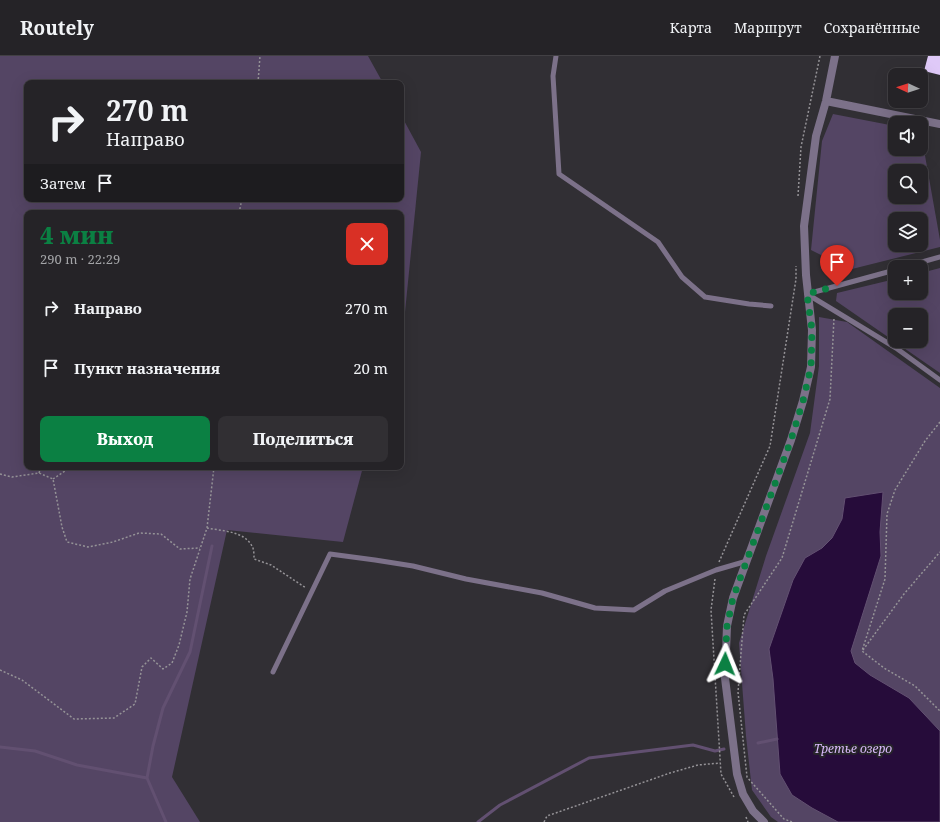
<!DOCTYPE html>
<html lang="ru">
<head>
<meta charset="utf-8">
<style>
	body { margin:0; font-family:"Noto Serif",serif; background:#312f33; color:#f1f3f6; height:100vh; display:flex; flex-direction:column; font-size:15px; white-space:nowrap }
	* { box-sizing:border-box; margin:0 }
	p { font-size:13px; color:#a3a4a7 }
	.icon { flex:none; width:22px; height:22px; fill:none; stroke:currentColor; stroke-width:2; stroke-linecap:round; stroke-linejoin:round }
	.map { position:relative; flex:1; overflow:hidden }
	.details { position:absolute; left:24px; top:154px; width:380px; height:260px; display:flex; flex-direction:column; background:#252327; border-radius:8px; box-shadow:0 4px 16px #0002,0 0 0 1px #424044 }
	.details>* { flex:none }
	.top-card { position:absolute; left:24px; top:24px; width:380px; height:122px; border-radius:8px; box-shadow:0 4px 16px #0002,0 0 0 1px #424044; background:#252327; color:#f1f3f6; overflow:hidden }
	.needle { width:26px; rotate:273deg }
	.tools { position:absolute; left:888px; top:12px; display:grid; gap:8px }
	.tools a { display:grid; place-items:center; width:40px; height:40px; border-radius:8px; background:#252327; box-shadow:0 4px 16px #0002,0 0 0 1px #424044; font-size:20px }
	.pin { position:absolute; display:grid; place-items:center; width:34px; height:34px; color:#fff; margin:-41px -17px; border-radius:50% 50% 50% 0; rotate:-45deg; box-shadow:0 0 4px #0007 }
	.pin .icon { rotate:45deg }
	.me { position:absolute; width:44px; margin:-22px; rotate:2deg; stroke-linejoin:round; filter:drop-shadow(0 0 3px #0008) }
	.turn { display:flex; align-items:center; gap:14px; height:84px; padding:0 16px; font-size:18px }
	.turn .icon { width:52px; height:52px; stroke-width:2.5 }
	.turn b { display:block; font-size:28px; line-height:34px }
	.then { display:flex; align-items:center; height:38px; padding:0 16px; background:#0003; gap:8px; font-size:15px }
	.round { display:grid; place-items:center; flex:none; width:42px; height:42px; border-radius:8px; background:#312f33 }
	.overview { display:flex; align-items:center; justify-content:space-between; height:68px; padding:0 16px }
	h1 { font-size:24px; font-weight:800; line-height:30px; color:#0b8043 }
	.primary-button { display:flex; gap:8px; margin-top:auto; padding:8px 16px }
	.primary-button a { flex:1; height:46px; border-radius:8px; background:#0b8043; color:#fff; font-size:16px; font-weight:800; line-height:46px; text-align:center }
	.primary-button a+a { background:#312f33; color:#f1f3f6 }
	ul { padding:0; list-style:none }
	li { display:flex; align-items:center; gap:12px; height:60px; padding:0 16px }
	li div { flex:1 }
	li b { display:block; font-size:15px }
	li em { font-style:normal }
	header { display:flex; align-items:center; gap:24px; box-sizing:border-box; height:56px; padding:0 20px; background:#252327; border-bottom:1px solid #424044 }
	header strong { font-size:19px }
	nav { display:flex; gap:22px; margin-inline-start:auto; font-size:14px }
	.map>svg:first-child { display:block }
</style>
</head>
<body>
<header>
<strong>Routely</strong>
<nav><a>Карта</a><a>Маршрут</a><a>Сохранённые</a></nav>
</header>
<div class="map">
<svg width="940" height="766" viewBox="0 0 940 766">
	<rect width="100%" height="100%" fill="#312f34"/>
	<!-- green -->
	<path fill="#544564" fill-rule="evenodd" d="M0 0H368L383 27H27V143H401V59L421 96 405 256 401 270V157H27V411H363L343 486 227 474 172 721 200 766H0Z
		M833 58 895 70V93H921V77L940 184V191L840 216 837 207 811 194 822 85ZM895 115H921V141H895ZM895 163H921V189H895Z
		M940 212V317L836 245 837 237 895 223V237H921V217ZM895 259H921V285H895Z
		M819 261 847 266 940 332V766H778L771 761 752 734 746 680 739 587 766 500 810 377 819 310Z"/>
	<!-- water -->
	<path fill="#260c3a" stroke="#625071" d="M883 436 880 476 881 500 851 595 855 607 870 619 909 642 940 675V766H838L812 752 792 739 780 718 773 623 769 593 793 524 805 502 822 492 832 482 842 463 845 442Z"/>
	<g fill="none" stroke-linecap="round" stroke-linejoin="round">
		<!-- stream -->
		<path stroke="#625071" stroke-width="3" d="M758 687 777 683
			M0 691 35 695 77 709 147 722 166 766
			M147 722 153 690 163 652 190 596 212 490
			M478 766 500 749 589 702 693 689 715 695 724 693"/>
	</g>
	<!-- building -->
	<path fill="#dfc9f8" d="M928 0H940V19L924 15Z"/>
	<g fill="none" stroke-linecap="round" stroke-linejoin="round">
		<!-- path -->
		<path stroke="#959397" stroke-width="1.5" stroke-dasharray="2 2" stroke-linecap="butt" d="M258 27 260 0
			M798 140 801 91 820 0
			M239 157 242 143
			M940 366 925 385 895 434 887 458 885 523 862 595 884 612 915 630 940 655
			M39 417 41 411
			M0 418 12 421 39 417 53 423 62 471 67 486 88 491 113 486 139 477 161 478 180 493 200 492
			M53 423 65 415
			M207 472C222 475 244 475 252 490 254 493 254 499 254 503L271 509 306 532
			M719 506 770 390 796 223V210
			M715 523 711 554 721 718 734 741
			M863 594 904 538 940 496
			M0 614 22 624 74 663 114 662 135 648 142 611 151 602 163 613 172 607 179 589 187 556 190 523 207 472 214 411
			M746 761 748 766
			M544 766 547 760 670 717 698 709 720 707
			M792 766 784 763 747 721 738 636 744 559 782 502 830 343 834 262"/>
		<!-- service -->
		<path stroke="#7c7189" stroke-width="5" d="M556 0 553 20 559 118 658 186 682 221 705 241 749 248 771 250
			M904 211 940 201
			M807 238 896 292 940 324
			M807 238 895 214
			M273 616 330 498 375 504 413 510 466 523 542 537 595 552 634 554 665 535 716 514 747 505"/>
		<!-- tertiary -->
		<path stroke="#7c7189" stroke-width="8" d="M826 45 940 68
			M764 766 753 755 743 738 737 718 725 622 727 570 733 542 791 384 803 345 811 311 812 274 806 219 804 170 816 80 826 45 835 0"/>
	</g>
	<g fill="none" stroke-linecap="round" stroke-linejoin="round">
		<!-- route -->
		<path stroke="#0b8043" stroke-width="7" stroke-dasharray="0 12.6" d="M725 608 727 570 733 542 791 384 803 345 811 311 812 274 807 238 837 230"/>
	</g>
	<g text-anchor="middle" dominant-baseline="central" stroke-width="4" stroke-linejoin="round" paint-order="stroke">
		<!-- water labels -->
		<g font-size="12" font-style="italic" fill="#dabbfb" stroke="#27252a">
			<text x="853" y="692">Третье озеро</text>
		</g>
	</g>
</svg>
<div class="tools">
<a><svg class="needle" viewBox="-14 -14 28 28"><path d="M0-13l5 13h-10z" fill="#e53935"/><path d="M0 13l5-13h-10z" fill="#a3a4a7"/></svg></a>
<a><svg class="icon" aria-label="sound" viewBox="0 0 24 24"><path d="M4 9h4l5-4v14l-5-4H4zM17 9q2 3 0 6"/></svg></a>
<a><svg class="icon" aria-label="search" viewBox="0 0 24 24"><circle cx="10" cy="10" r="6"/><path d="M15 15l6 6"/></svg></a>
<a><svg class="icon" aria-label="layers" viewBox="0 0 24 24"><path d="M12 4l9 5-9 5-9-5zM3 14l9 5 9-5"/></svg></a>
<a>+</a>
<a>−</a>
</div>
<div class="pin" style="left:837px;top:230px;background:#d93025"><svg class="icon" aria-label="arrive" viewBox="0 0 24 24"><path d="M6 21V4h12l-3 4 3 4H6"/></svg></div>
<svg class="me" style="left:725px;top:608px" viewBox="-20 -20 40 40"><path d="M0-17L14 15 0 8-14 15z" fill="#0b8043" stroke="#fff" stroke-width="4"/></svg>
<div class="top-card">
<div class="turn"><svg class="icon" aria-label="right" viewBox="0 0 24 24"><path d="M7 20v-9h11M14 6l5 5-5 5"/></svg><div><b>270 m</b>Направо</div></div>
<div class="then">Затем<svg class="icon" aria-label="arrive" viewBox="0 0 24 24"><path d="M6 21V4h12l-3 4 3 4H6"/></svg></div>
</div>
<section class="details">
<div class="overview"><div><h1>4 мин</h1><p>290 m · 22:29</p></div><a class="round" style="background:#d93025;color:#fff"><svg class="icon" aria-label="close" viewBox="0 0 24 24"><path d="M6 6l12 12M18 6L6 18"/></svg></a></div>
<ul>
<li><svg class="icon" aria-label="right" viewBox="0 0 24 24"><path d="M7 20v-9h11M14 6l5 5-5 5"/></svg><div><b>Направо</b></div><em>270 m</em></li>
<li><svg class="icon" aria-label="arrive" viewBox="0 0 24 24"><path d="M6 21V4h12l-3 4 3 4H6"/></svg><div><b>Пункт назначения</b></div><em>20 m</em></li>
</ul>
<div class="primary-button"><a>Выход</a><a>Поделиться</a></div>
</section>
</div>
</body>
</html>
